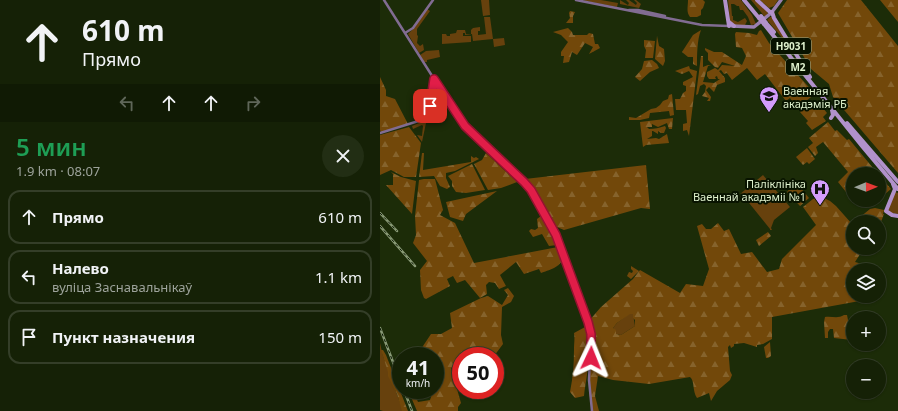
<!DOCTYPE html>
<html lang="ru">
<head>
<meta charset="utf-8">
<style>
	body { margin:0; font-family:"Noto Sans",sans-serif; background:#222e14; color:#f1f3f6; height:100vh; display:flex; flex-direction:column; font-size:15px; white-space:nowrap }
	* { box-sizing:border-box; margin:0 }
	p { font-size:13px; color:#9da39b }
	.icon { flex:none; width:22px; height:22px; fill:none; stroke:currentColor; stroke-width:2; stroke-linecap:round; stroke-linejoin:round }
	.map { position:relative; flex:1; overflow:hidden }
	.drawer { display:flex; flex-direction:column; background:#152106; width:380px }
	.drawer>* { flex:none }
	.banner { background:#152106; color:#f1f3f6; overflow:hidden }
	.needle { width:26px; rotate:89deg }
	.fabs { position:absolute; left:466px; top:167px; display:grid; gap:8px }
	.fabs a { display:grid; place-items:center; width:40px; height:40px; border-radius:50%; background:#152106; box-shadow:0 1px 3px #0004,0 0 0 1px #343e28; font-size:20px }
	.speed { position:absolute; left:12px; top:347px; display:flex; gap:8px; font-size:20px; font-weight:700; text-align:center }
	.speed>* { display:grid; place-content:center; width:52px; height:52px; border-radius:50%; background:#152106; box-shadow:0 1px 3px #0004,0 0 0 1px #343e28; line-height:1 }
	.speed small { font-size:10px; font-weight:400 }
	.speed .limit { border:6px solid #d22; background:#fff; color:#111 }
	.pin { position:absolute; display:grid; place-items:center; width:34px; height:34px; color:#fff; margin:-17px; border-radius:8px; box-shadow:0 2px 6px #0006 }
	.me { position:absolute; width:44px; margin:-22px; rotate:2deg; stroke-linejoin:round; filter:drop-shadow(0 0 3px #0008) }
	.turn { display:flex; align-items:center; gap:14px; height:84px; padding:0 16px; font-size:18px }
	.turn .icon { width:52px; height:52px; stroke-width:2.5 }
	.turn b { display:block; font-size:28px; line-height:34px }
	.lanes { display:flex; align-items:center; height:38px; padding:0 16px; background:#0003; justify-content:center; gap:20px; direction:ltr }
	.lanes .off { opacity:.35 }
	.round { display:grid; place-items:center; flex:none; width:42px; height:42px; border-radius:21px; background:#222e14 }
	.head { display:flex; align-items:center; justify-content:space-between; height:68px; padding:0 16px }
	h1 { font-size:24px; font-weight:600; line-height:30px; color:#1e9e55 }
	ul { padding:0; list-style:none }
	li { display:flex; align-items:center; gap:12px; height:54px; margin:0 8px 6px; padding:0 8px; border:2px solid #343e28; border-radius:12px }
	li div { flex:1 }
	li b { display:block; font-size:15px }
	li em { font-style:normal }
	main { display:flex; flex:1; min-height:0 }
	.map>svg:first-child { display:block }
</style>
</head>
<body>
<main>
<section class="drawer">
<div class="banner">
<div class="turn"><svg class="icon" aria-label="ahead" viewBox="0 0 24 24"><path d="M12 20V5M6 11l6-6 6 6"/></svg><div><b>610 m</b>Прямо</div></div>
<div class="lanes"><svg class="icon off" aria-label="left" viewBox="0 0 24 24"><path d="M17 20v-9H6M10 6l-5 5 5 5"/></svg><svg class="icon" aria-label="ahead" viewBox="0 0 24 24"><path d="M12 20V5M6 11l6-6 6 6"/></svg><svg class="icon" aria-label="ahead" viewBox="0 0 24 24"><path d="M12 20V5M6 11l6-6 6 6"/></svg><svg class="icon off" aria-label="right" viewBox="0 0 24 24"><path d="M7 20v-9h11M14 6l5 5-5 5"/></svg></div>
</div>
<div class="head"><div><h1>5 мин</h1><p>1.9 km · 08:07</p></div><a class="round"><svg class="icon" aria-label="close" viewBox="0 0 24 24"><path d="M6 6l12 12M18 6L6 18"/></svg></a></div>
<ul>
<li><svg class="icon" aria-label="ahead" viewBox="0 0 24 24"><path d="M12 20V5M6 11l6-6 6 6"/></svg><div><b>Прямо</b></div><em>610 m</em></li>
<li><svg class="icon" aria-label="left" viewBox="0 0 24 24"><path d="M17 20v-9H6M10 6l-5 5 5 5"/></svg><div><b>Налево</b><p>вуліца Заснавальнікаў</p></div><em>1.1 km</em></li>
<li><svg class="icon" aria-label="arrive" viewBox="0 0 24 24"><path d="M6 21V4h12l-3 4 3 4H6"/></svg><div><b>Пункт назначения</b></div><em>150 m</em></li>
</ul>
</section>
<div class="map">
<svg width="518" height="411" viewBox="0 0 518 411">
	<defs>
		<pattern id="forest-firs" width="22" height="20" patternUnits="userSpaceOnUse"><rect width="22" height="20" fill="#72480a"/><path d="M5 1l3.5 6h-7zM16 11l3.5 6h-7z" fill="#86632c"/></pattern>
	</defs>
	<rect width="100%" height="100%" fill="#1c2c08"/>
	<!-- green -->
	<path fill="#67410d" d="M101 0H109L110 15 103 16Z
		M201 0H221L238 3 237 7Z
		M240 0 248 5 249 3 246 0H249L256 5 257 3 254 0H256L261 4 259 8 240 4Z
		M348 0H361L372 15 376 24 371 25 368 17 363 10H360L359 6H357L354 4H351L352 16H353V20L358 22 365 18 367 21 365 25H353L350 21Z
		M371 0H375L387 11 388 14 385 17Z
		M47 9 50 11 37 29V35L38 36 37 43 40 46 43 44 44 50 39 53 28 34 34 28Z
		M104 17H110L113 39 124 38 125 45 114 47 113 39 93 41 92 34 85 35V33H83V36H91V42L62 44V34H66L67 36H70V34L76 33 77 30H85L86 34H91V30L93 28 100 27V31H98V35L106 34Z
		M390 17H392L415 53 387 20Z
		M59 50 60 57 47 60V62H44L40 55 46 51Z
		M78 112 84 121 145 179 144 182 84 124 76 113Z
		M44 121 46 123 42 142 37 135 42 136 43 126 42 125 33 129 32 126Z
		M383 175 410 207 394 220 391 228 392 230H390V229L361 193 354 199Z
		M441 187 445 194 440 195 441 194 439 192 434 196 431 193 436 188 438 190Z
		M515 192 518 193V214L512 213 508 210Z
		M250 313 253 314 255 326 241 335 236 334 233 328 237 323Z
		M0 343 3 356 23 411H3L0 410Z"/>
	<!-- forest -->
	<path fill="url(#forest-firs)" fill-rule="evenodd" d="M308 0H323L325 2 323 8 321 10V15L317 17H310C306 12 308 7 308 0Z
		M380 0H398L394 6 389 8Z
		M407 0H481L518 46V173L453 97 449 84 431 69 398 13Z
		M500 0H518V22Z
		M190 11 195 12 193 16V23H186L190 18 189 13Z
		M188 28 192 32 193 35H207L209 33 213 34 215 44H218L220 48 209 54 213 47 205 43 197 55 192 52 189 62 183 63 184 56H181V52L188 42 181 35 173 32Z
		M321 30C317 40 317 55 317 66L313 64V57H308L302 52 313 35Z
		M381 30 389 43 435 94 417 108 410 98 406 101 385 74 377 80 367 68 352 80 347 73 344 74 341 70 339 71 345 78V82L337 85 334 92 329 87 326 90 331 97 330 101H327L329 98 322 96 325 92 326 86 324 84 320 86 318 94 316 95 321 56H323V67L328 65 331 66H328L323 82 334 83 340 79H338L337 76 335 77 336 79H329L327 76V72L335 68 338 70 342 65 355 66 342 62 338 68 335 67 328 60V53L325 50V48L334 52H342L362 65 366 56 362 48 356 47 355 34 356 32 369 33 377 35 379 31Z
		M277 36 279 46 284 49 285 61 283 66 275 59Z
		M264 40 275 41 273 58H265L266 50 264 46Z
		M272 60 277 64 279 68 270 72 260 81 255 77 262 69 264 61Z
		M309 66 310 69 317 71 309 136 307 130 303 131V124L307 123 306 110H296L295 99H300L303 93 306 91V86L303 85V82L313 77 309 71 302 74 295 71Z
		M0 77 6 90V96L15 99 28 124 1 132 0 130Z
		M292 94 294 115 290 116 289 111 270 113 269 118 260 120H249V117L256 118 271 109 276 108 280 105 283 101 288 99 289 95Z
		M435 101 436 104 438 102 447 113 443 117 446 121 432 130 426 123 428 121 420 112Z
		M293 118 292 129H289L287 123 278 127 272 124V127H267L269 129C275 129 279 128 285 126L286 128 284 133H281L278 131V134L273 131H272V136L267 139 276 138 279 139 287 134 289 143 266 145 263 147 260 122Z
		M448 122 455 131 457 130 467 140 469 139 498 174H473V186L466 192 458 182 468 172 443 142 436 147 438 153 435 156 428 147 433 143 429 138Z
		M29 127 41 143 36 177H24L11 170 0 175V135Z
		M427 148 435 159 429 164 427 162 423 165 416 157Z
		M42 153H44L43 170 91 162V156L94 158 96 157 99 159 75 171 66 173V178L70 187 67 189 60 186 54 176 39 177Z
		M106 153 137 182 121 188 108 190 94 164 102 160Z
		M92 164 105 190 86 193 76 192 72 186V181L68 176Z
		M266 165 270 209 261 208 184 230 170 224 144 182 145 179Z
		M11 172 21 177 36 181 32 214 6 185H13V174Z
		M499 175 511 189 499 199Z
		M44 179H55L63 210 60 215 75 223 94 263 178 247C179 250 181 254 182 257 183 267 168 270 161 273L159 269 144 274 136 262 120 275 126 286 119 289 115 283 109 282 106 285 107 294 100 298 85 280 77 283 73 276 67 279 70 286 46 299 44 298 41 290 40 270 47 261 33 243 36 235 35 216 39 180Z
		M416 182 429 198 420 206 407 192Z
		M117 191 86 214 83 221 70 217 66 202Z
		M442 197 450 201 456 206 472 224 473 223V248H484L475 262 489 266 494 265 495 270H473V296H483L485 300 392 317V339L383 344 377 345V347L364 343 354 344V346L351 348 350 345 348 347 350 371 352 375 350 380 337 391 331 401 329 393 317 398C312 391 315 381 310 377L269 384 233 380 218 376 215 396 219 411H212L209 391 211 334 208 322 221 307 253 279 260 270 300 293 306 284 323 286 329 269 317 226 322 224 326 229H331L338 223 344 231 349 229 361 254 372 252 387 272 399 269 402 259 436 225 423 207 433 199ZM250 314H253V318L255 320V326L241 335 236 334V330L233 328 237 323Z
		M495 208 504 210 503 214H504L499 227V222H474L490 209Z
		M161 216 177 243V245L169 246 162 234 153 237 149 231 151 229 155 230 158 228 157 219Z
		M388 232 391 236 379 246 376 240Z
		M251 266 259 271 251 279 247 276 249 272 252 273 253 271 251 269Z
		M128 288 134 296 131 302 122 307 121 335 123 344 114 356H81V366L71 368 81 403 78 407V411H37L28 390H33L38 402 50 400 52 394 50 390H55V356H43L42 355 44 353 41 349 51 334H61L72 328 70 313 101 298 108 296 122 305 128 295 124 290Z
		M464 315H467L472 340 454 338 453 329H450L448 332V338H445L444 322 445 317C452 316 458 319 464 315Z
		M207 326C214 343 206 377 204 396L195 398 190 392C193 377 194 364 194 349 194 343 195 339 194 333Z
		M390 342 391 356 388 358H386L384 347Z
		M1 350H3L6 355 28 411H22L17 394 8 376V372Z"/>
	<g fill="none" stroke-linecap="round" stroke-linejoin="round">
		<!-- secondary -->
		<path stroke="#816c92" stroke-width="2.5" d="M4 0 80 120 93 134 146 184 157 201 176 235 211 332 209 380 212 411
			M196 0 322 25 349 26
			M249 10H258L285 16
			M25 33 33 28 53 0
			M0 133 48 118 53 95 54 80"/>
		<!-- primary -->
		<path stroke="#9a7fb0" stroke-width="3.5" d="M392 12 401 0
			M352 26 374 27 390 14"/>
		<!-- highway -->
		<path stroke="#b191cb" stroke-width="4" d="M345 0 349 26
			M364 0 379 18
			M377 0 390 12H392L394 18 430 77
			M349 22 354 26
			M386 23 394 32
			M384 24 482 146 518 189
			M451 118 453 115 452 110
			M467 123 518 182
			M513 184 515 189 506 211 512 215 518 216"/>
		<!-- rail casing -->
		<g stroke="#899a76" stroke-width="2.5">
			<path id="rail" d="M0 213 17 231
				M0 226 35 266
				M0 328 21 383
				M24 390 32 411"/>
		</g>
		<!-- rail -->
		<use href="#rail" stroke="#081300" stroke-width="1" stroke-dasharray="3" stroke-linecap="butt"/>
		<!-- highway-bridge -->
		<path stroke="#b191cb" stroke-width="4" d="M381 16 386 23
			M379 18 384 24"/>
	</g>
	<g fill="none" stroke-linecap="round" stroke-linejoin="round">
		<!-- route casing -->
		<g stroke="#92132f" stroke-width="10">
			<path id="route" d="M50 106 54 79 85 126 144 182 151 190 176 235 208 322 211 334V358"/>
		</g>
		<!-- route -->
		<use href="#route" stroke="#e11d48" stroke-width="7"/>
	</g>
	<!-- icons -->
	<defs>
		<g id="university-pin" transform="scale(1)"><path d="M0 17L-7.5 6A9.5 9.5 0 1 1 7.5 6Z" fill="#d39cfc" stroke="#081300"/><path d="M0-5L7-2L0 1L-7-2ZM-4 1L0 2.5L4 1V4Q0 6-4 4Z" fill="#111"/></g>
		<g id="hospital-pin" transform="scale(1)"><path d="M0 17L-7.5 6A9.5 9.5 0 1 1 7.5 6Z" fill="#d39cfc" stroke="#081300"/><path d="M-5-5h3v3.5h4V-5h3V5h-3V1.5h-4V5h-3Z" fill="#111"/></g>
	</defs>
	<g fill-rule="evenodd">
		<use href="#university-pin" x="389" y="96"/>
		<use href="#hospital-pin" x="440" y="189"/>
	</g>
	<g text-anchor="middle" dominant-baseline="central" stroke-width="4" stroke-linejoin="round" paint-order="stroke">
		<!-- shield labels -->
		<g fill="#081300" stroke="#9eae8f" stroke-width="1">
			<rect x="391" y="38" width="40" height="16" rx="3"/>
			<rect x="406" y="59" width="24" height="16" rx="3"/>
		</g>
		<g font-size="10" font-weight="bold" fill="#def0cc">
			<text x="411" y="46">Н9031</text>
			<text x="418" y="67">М2</text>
		</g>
		<!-- poi labels -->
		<g font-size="11" fill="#def0cc" stroke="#081300" text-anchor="start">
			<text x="403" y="90">Ваенная<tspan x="403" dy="13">акадэмія РБ</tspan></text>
			<text x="426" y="183" text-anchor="end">Паліклініка<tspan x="426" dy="13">Ваеннай акадэміі №1</tspan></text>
		</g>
	</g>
</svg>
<div class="fabs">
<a><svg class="needle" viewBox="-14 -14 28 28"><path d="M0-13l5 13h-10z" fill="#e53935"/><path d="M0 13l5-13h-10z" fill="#9da39b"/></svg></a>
<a><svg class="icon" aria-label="search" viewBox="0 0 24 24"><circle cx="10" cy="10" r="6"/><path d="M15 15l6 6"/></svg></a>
<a><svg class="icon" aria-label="layers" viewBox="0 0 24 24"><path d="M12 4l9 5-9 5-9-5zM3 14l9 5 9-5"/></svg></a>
<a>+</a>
<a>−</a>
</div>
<div class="speed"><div>41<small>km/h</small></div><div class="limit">50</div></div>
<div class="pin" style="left:50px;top:106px;background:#d93025"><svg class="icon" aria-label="arrive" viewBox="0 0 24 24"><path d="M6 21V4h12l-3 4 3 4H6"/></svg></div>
<svg class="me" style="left:211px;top:358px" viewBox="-20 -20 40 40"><path d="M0-17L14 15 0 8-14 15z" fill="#e11d48" stroke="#fff" stroke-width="4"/></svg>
</div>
</main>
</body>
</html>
